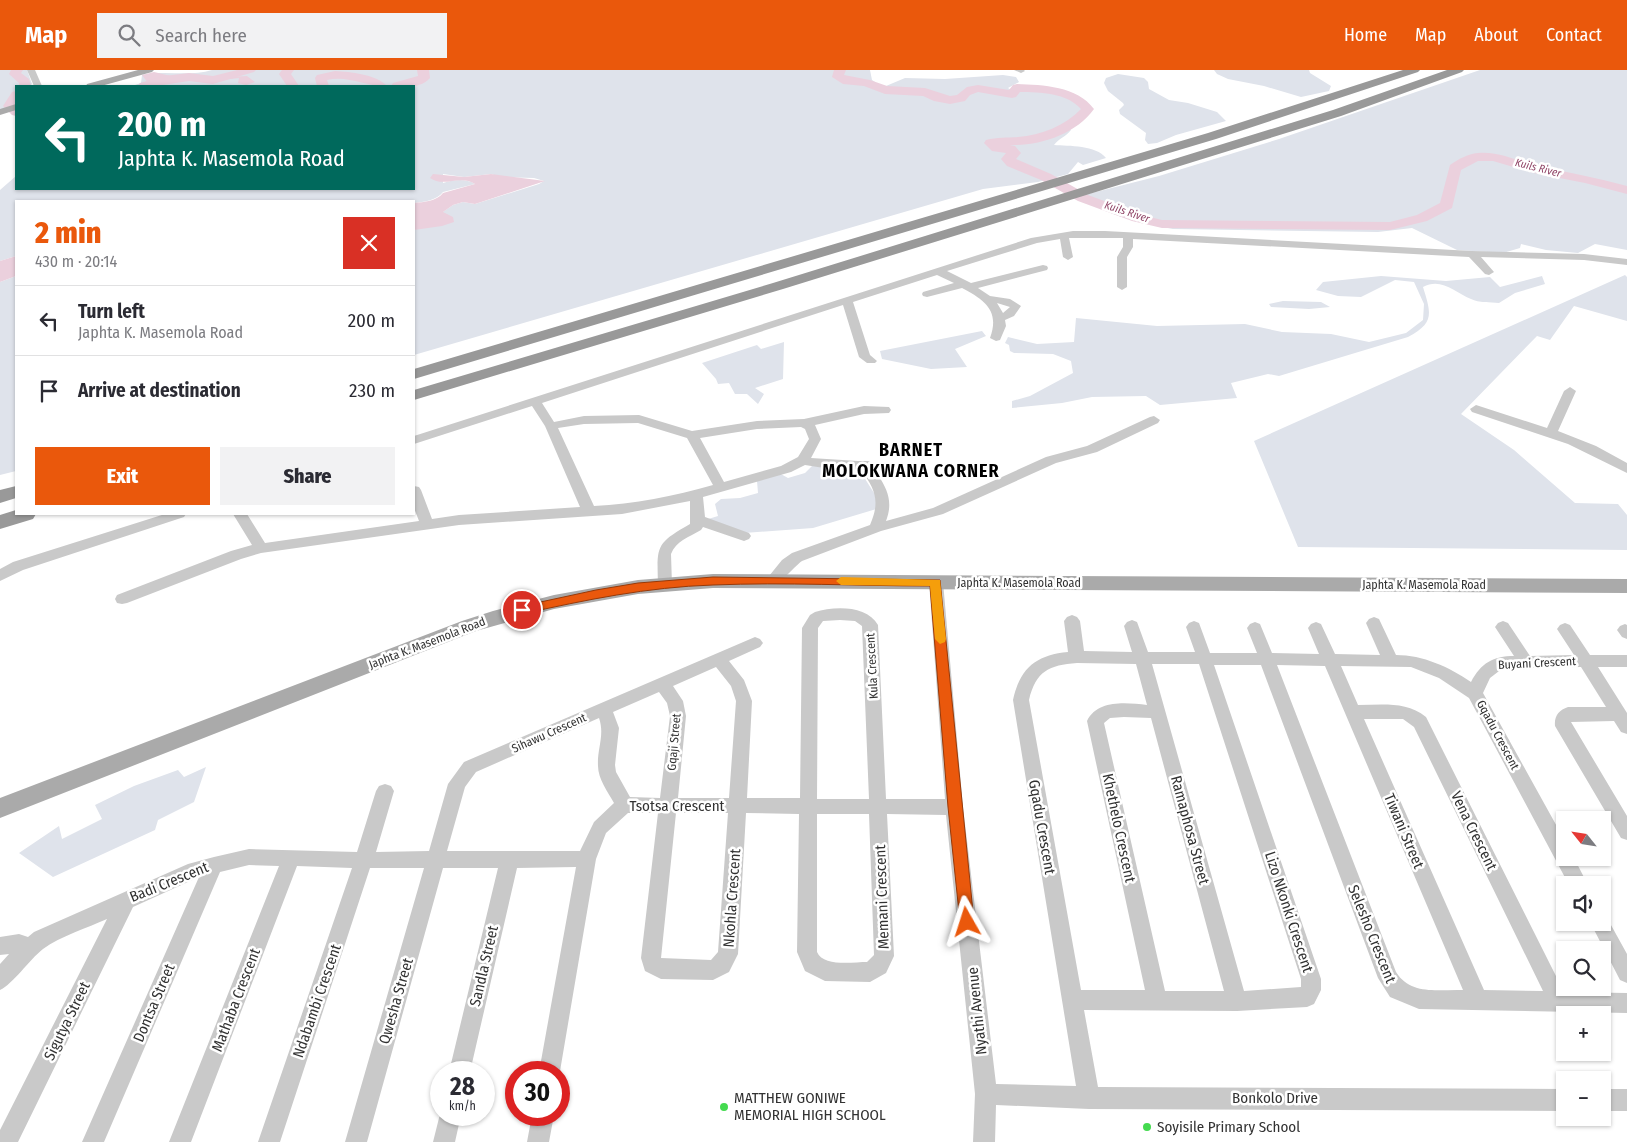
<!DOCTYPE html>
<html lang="en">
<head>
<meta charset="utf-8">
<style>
	body { margin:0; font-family:"Fira Sans Condensed",sans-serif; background:#f2f2f3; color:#2b2b33; height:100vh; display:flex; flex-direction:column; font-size:19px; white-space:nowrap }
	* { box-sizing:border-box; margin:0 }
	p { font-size:16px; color:#7c7c81 }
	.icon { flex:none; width:28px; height:28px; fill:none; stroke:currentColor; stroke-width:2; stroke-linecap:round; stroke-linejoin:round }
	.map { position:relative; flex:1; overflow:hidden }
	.drawer { position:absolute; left:15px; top:130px; width:400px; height:315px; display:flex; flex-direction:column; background:#fff; border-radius:0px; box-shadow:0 1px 4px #0004 }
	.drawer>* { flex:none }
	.banner { position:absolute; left:15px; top:15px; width:400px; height:105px; border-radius:0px; box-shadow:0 1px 4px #0004; background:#00695c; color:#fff; overflow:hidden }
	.needle { width:32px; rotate:300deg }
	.tools { position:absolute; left:1556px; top:741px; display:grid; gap:10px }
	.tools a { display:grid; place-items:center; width:55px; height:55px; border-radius:0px; background:#fff; box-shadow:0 1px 4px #0004; font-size:25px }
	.speed { position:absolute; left:430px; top:991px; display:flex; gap:10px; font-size:25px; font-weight:700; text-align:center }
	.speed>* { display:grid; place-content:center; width:65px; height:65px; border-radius:50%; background:#fff; box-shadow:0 1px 4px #0004; line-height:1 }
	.speed small { font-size:12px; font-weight:400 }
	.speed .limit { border:8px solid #d22; background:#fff; color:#111 }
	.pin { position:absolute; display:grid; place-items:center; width:42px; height:42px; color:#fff; margin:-21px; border:2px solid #fff; border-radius:50%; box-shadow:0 1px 5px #0007 }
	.me { position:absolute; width:55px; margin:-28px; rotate:354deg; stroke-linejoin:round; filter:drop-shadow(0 0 4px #0008) }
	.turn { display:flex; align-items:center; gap:18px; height:105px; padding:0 20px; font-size:22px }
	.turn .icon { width:65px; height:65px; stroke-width:2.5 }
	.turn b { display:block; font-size:35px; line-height:42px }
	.round { display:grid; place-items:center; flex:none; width:52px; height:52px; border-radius:0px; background:#f2f2f3 }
	.summary { display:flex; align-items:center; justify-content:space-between; height:85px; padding:0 20px }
	h1 { font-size:30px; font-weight:800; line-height:38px; color:#ea580c }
	.button { display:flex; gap:10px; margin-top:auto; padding:10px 20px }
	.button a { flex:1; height:58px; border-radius:0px; background:#ea580c; color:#fff; font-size:20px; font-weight:800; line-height:58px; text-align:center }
	.button a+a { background:#f2f2f3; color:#2b2b33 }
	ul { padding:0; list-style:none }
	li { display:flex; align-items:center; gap:15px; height:70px; padding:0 20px; border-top:1px solid #e1e1e2 }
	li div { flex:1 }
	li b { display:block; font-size:19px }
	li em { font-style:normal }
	header { display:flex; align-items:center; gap:30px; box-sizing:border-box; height:70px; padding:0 25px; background:#ea580c; color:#fff }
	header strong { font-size:24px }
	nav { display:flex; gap:28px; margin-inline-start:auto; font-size:18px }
	.search { width:350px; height:45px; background:#f2f2f3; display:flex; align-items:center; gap:12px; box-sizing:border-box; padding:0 18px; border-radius:0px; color:#7c7c81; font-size:19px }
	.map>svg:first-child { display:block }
</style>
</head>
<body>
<header>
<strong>Map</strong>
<div class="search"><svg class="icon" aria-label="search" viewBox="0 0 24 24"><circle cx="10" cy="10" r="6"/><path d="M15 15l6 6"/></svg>Search here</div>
<nav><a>Home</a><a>Map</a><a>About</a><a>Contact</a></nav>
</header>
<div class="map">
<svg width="1627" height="1072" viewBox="0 0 1627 1072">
	<rect width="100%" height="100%" fill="#fff"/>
	<!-- green -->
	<path fill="#dfe3eb" d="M0 0H27L32 14 30 16H16V36L0 40Z
		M212 0H870L872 10 878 14 886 16 905 8 945 9 1003 5 1016 7 1019 12 1008 18 1013 21C1027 11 1079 25 1088 39L1080 48 1066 56 1071 60C1066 67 1059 68 1054 75 1069 76 1096 75 1106 88L1083 95 1078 92 1068 104 1038 112 983 119 414 285V160L419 158 453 135 463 132 475 134 539 114 544 111 534 108 501 107 491 104 464 107 443 104V113C454 110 465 108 475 114L443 122C437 130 424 132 414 133V131H16V186L0 191V120L16 106V119H414V16H132L141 13 142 5C165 0 189 7 212 0Z
		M1214 0H1309L1310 3 1331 16 1329 21 1301 27 1264 16 1228 9 1217 4Z
		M1480 0H1627V180L1595 174 1578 183 1546 180 1521 174 1520 178 1503 183 1457 180 1412 158 1378 162 1173 159C1147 154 1101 146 1084 125L1159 106 1279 69Z
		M1118 4 1144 8 1148 12 1149 19 1169 30 1188 33 1217 42 1226 51 1176 65 1157 73 1148 74 1145 70 1146 63 1120 44 1119 40 1124 35 1123 33 1108 21 1104 13 1106 8Z
		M1625 205 1627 207V251L1574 236 1550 270 1537 266 1461 344 1514 380 1575 433 1618 434 1627 445V480L1298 477 1254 371Z
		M16 206V401L0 405V212Z
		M1381 206 1446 211 1490 207 1500 217 1542 206 1545 214 1515 223 1499 233C1490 232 1479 233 1471 229 1455 222 1441 207 1423 217 1431 243 1435 253 1408 267L1279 306 1268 304 1231 313 1237 328 1160 335 1146 326 1092 327 1062 333 1012 338V331L1030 326 1073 303 1071 291 1053 284 1014 283 1010 281 1009 275 1005 273 1008 267 1037 274 1074 272 1076 248 1157 256 1245 254 1282 262 1331 264 1369 272 1406 263 1423 250 1424 234 1414 212 1395 210 1361 227 1338 226 1316 220 1323 212Z
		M1283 231 1321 232 1330 237 1309 239 1271 237 1269 234Z
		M982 261 986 266 955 279 967 297 931 299 882 289 880 281Z
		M784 272 783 309 755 318 764 324 758 334 747 324H735L729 313 718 314 716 309 702 293 757 275 761 279Z
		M812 396H836L860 401 883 437 813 458 744 463 705 450 718 446 715 434 721 429 740 428 758 423 757 411 779 403 788 408 805 403Z
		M206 697 194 732 158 750 155 760 53 807 19 783 59 756 62 769 102 749 95 735 134 716 178 700 184 707Z"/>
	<!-- water -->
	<path fill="#ebd0dd" d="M154 2 175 7 194 5 214 8 247 6 255 12 246 15 238 13 239 8 213 11 188 9 162 13 151 16H140L148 13 142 5Z
		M433 104 464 107 491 104 545 111 475 134 463 132 453 135 443 142 453 147 454 152 442 156 414 160V133C424 132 437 131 443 123L475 114C460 104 444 118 430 108Z
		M16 186V206L0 212V191Z"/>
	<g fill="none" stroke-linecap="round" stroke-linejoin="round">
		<!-- river -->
		<path fill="#ebd0dd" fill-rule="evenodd" d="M11 0H23L21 3 29 9 31 16H19V13L9 4Z
			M237 0H256L254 2 213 14 189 11 156 16H138L140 13 164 6 189 3 213 6Z
			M282 0H294L291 4 299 16H287L279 4Z
			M417 0H429L430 8C420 19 404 17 391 16L393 13 418 6Z
			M834 0H846L844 5 870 10 887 16 925 18 950 26 957 25 967 17 978 15 1009 20 1013 15 1017 14C1043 15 1077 16 1094 39 1076 64 1040 76 1010 75L1015 76 1021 83 1016 89 1051 104 1088 125 1142 145 1162 150 1390 152 1417 145 1440 133 1450 95C1459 89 1467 84 1478 83 1499 81 1517 91 1537 96 1567 102 1597 108 1627 116V124L1585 113 1534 103 1493 91H1478L1461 100 1452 138 1427 151 1390 160 1162 158 1132 151 1078 131 1041 110 1007 96 1001 89 1006 83 992 81 984 73 986 70C997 67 1007 68 1018 67 1041 65 1065 56 1081 39 1067 23 1040 22 1020 22L1016 27 1012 28 978 22 970 25 965 31 950 34 934 31 923 26 885 24 864 16 843 14 832 7Z
			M335 1C350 2 376 4 387 16 367 17 348 5 327 10L329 16H317L315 8 317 5Z
			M16 21V46L12 45 3 36 12 22Z"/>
		<!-- minor -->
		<path fill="#c9c9c9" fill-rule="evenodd" d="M27 0H35L42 16H34Z
			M1014 0H1024L1025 1 1021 3Z
			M1073 161H1105L1472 181 1584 184 1627 189V195L1584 190 1481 187 1494 202 1489 205 1485 204 1469 187 1133 169V177L1127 187V217L1122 220 1117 217V187L1123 177V168H1069L1073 187 1068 190 1063 187 1060 169 1037 173 947 201 971 213 1043 195 1047 196 1048 198 1047 200 978 218 990 226 1010 229 1021 236 1014 246 1005 250 1006 256 1000 270 996 271 990 268C1000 241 985 230 962 218L927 227 923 226 922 224 923 222 954 213 937 205 853 232 870 285 877 291 875 293H867L859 287 843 235 542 333 554 352 584 346 639 345 692 361 757 351 804 349 864 336 889 337 891 340 889 343 864 344 815 355 821 369 811 388 858 391H868L891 400 893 403 891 406 886 407 878 405C888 420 893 433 886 451L933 438 1046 387 1087 376 1150 347 1154 346 1160 350 1158 353 1097 382 1056 393 943 444 881 461 802 491C792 498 779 518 767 515L765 511 782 490 792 483 870 455C880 432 876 420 861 400L824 398 805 395 791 402 703 427 705 447 749 463 751 466 749 469 744 471 703 457 701 460C689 467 676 471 671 484L672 515 670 519 665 520 660 519 658 515C657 476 655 474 690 454V431L622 444 459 455 261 483 241 489 127 533 122 534 117 533 115 529 117 525 231 481 252 475 233 444H247L265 473 419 451 414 438V416L419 417 421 420 432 449 459 445 580 437 545 356 532 336 414 374V366L1031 168ZM997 233 1010 237 1003 243ZM638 353 687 368 713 415C674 426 634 434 594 436L558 358 584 354ZM801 357 805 359 809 369 798 387 781 396 724 412 700 368 757 359Z
			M1570 317 1576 321 1558 361 1596 376 1627 393V403L1568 374 1472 342 1470 339 1476 335 1547 358 1564 321Z
			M165 444H186L184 447 23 500 0 511V499L13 492Z
			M936 507 941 508 943 512 963 737 996 1014 1076 1016 1013 630C1020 598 1036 585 1068 582L1064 551 1067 547 1072 545 1077 547 1080 551 1084 581 1132 582 1124 556 1127 552 1132 550 1137 552 1148 582H1195L1186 557 1189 553 1194 551 1199 553 1210 583H1257L1247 558 1250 554 1255 552 1260 554 1272 583 1319 584 1308 558 1311 554 1316 552 1321 554 1335 584 1380 585 1366 553 1369 549 1374 547 1379 549 1396 585C1423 585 1449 597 1471 612 1481 593 1493 586 1514 586L1495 557 1498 553 1503 551 1508 553 1530 586 1574 585 1557 559 1560 555 1565 553 1570 555 1590 585H1627V597H1598L1627 643V664L1621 662 1614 651 1571 652 1627 746V770L1621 768 1555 656C1554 646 1559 640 1568 637H1606L1581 597 1503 598 1490 608 1483 623 1565 771V788H1574L1588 815H1569L1469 628 1439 608 1411 597 1341 596 1358 635C1382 635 1406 631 1426 647L1564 922 1627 923V943L1419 939 1390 927 1378 908 1261 595H1214L1321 909V920L1314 934 1307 937 1237 941 1084 940 1098 1017 1565 1019V1041L1089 1039 996 1035 995 1072H973L975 1024 946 745 887 744 894 886 886 903 870 912 825 911 805 901 797 882 799 744 746 743 738 884 729 902 713 910 661 909 645 901 641 888 658 743H628L606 763 596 789 559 1007V1002H539L576 797 517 798 470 1002H449L498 798H443L367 1072H345L424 798H370L280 1072H258L352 798 297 796 191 1072H169L279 796 249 795 220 802 104 1072H82L199 807 133 837 18 1072H0V1060L107 849C87 858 61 866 43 879 29 890 13 914 0 920V894L9 884 0 885V867L19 864 28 867 34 862 188 794 214 787 249 779 357 782 376 721 379 716 385 714 391 716 394 721 376 782 429 781 448 714 464 692 755 567 760 569 763 573 760 577 729 591 744 610 752 631 747 728H800L802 558 810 545 815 542C834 536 867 535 878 555L886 729H945L929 512 931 508ZM840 550 855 551 862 556 869 729H817L818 558 823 551ZM1077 593 1136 594 1147 635C1127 633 1098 629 1087 651L1145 920H1081L1029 630C1036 601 1049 595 1077 593ZM1152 594H1199L1301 909V917L1244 921ZM1277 595 1325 596 1463 920C1438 919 1411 926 1396 902ZM716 597 731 616 736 631 729 728H678L686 646 683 631 673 616ZM659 622 667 633 670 646 660 728 630 727 616 702 615 695 619 658 613 642ZM1124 647 1151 648 1224 921H1165L1104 653 1110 648ZM599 648C605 665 597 679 598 696 598 709 608 722 614 733L594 752 580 781H447L465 717 476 702ZM1364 649H1403L1414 657 1543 921 1484 920ZM676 743H728L718 882 711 890 661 888ZM817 744H869L874 885 867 892C853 892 823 897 817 882Z
			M1625 554 1627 555V569L1622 567 1617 560 1620 556Z
			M1602 844 1606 846 1627 884V913L1620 910 1590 852H1602Z
			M1602 1019H1627V1041H1602Z
			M441 1040V1045H461L455 1072H433Z
			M532 1045H554L549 1072H527Z"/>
		<!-- major -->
		<path fill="#aaa" fill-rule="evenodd" d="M138 0H154L152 2 101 16H86L87 14Z
			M16 34V40L0 45V39Z
			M713 504 1627 509V523L713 518 638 524 554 539 476 561 0 748V728L462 551 493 541 554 525 638 510Z"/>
		<!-- highway -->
		<path fill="#999" fill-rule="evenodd" d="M1403 0H1420L1418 2 1216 69 414 309V299L1208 63Z
			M1447 0H1464L1462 2 1341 46 783 219 414 330V320L773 213 1333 40Z
			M16 416V428L0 433V420Z
			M16 440V444H36L33 449 0 459V445Z"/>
	</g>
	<!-- route -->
	<path fill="#ea580c" stroke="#983908" d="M713 507 940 510 974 852 972 856 967 858 962 856 960 852 948 737 930 516C858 516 786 512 713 515 648 517 585 530 522 544L516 540 522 536 596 520 638 513Z"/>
	<!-- slow -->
	<path fill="#f59e0b" d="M841 507 940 510 946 569 945 572 940 574 935 569 930 516 841 515 836 511Z"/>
	<!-- markers -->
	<g fill="#44da4f" stroke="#fff" stroke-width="2">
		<circle cx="724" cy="1037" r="5"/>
		<circle cx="1147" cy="1057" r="5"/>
	</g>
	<g text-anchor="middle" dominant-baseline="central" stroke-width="5" stroke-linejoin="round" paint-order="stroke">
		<!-- far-water labels -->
		<g font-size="11" font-style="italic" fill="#904567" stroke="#fff">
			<text transform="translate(1538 98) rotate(14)">Kuils River</text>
			<text transform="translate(1127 142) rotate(18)">Kuils River</text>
		</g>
		<!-- street labels -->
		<g font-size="12" fill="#323232" stroke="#fff">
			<text x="1019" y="513">Japhta K. Masemola Road</text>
			<text x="1424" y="515">Japhta K. Masemola Road</text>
			<text transform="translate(427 573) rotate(-21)">Japhta K. Masemola Road</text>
			<text transform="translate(1537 593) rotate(-3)">Buyani Crescent</text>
			<text transform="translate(872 596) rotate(-93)">Kula Crescent</text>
			<text transform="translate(549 663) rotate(-24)">Sihawu Crescent</text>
			<text transform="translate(1498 665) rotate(62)">Gqadu Crescent</text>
			<text transform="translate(674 672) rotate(-85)">Gqaji Street</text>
		</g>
		<!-- near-street labels -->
		<g font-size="15" fill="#323232" stroke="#fff">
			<text x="677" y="736">Tsotsa Crescent</text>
			<text transform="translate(1042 757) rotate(80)">Gqadu Crescent</text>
			<text transform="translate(1119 758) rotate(78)">Khethelo Crescent</text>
			<text transform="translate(1190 760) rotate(75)">Ramaphosa Street</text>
			<text transform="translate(1404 761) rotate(67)">Tiwani Street</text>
			<text transform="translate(1474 761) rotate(64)">Vena Crescent</text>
			<text transform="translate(169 812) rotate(-22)">Badi Crescent</text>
			<text transform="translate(882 827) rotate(-92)">Memani Crescent</text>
			<text transform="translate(732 828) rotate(-86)">Nkohla Crescent</text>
			<text transform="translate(1289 842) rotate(72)">Lizo Nkonki Crescent</text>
			<text transform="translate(1372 864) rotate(68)">Selesho Crescent</text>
			<text transform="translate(484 896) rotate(-77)">Sandla Street</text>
			<text transform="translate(236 930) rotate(-69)">Mathaba Crescent</text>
			<text transform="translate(317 931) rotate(-71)">Ndabambi Crescent</text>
			<text transform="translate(396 931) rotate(-74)">Qwesha Street</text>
			<text transform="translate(154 933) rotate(-67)">Dontsa Street</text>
			<text transform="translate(977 941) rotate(-96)">Nyathi Avenue</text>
			<text transform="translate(67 951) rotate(-64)">Sigutya Street</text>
			<text x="1275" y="1028">Bonkolo Drive</text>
		</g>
		<!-- near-poi labels -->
		<g font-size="15" fill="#323232" stroke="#fff" text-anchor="start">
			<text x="734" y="1028">MATTHEW GONIWE<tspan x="734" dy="17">MEMORIAL HIGH SCHOOL</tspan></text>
			<text x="1157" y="1057">Soyisile Primary School</text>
		</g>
		<!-- district labels -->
		<g font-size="18" font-weight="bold" letter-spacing="1" fill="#000" stroke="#fff">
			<text x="911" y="380">BARNET<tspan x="911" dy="21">MOLOKWANA CORNER</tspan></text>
		</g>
	</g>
</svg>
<div class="tools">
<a><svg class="needle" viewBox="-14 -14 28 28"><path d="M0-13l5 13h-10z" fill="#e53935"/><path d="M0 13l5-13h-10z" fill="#7c7c81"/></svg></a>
<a><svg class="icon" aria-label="sound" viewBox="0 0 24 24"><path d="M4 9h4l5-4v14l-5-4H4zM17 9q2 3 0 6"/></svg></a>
<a><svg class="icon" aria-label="search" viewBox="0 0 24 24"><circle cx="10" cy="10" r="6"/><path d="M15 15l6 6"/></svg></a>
<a>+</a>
<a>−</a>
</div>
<div class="speed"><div>28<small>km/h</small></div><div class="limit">30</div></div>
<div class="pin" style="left:522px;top:540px;background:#d93025"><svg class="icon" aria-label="arrive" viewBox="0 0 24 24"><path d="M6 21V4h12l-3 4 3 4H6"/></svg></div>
<svg class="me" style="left:967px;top:852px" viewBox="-20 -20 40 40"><path d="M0-17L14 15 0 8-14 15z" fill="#ea580c" stroke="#fff" stroke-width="4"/></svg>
<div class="banner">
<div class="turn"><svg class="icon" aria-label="left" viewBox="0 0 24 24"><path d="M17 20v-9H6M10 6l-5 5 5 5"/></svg><div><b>200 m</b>Japhta K. Masemola Road</div></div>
</div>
<section class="drawer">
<div class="summary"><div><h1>2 min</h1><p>430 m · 20:14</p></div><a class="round" style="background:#d93025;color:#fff"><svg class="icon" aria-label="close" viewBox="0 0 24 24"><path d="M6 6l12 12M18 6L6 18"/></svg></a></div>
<ul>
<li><svg class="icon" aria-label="left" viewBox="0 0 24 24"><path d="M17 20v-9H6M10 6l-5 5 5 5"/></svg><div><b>Turn left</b><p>Japhta K. Masemola Road</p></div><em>200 m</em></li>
<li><svg class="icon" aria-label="arrive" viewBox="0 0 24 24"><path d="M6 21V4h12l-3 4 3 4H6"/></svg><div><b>Arrive at destination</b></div><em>230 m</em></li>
</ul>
<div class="button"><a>Exit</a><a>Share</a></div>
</section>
</div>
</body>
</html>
